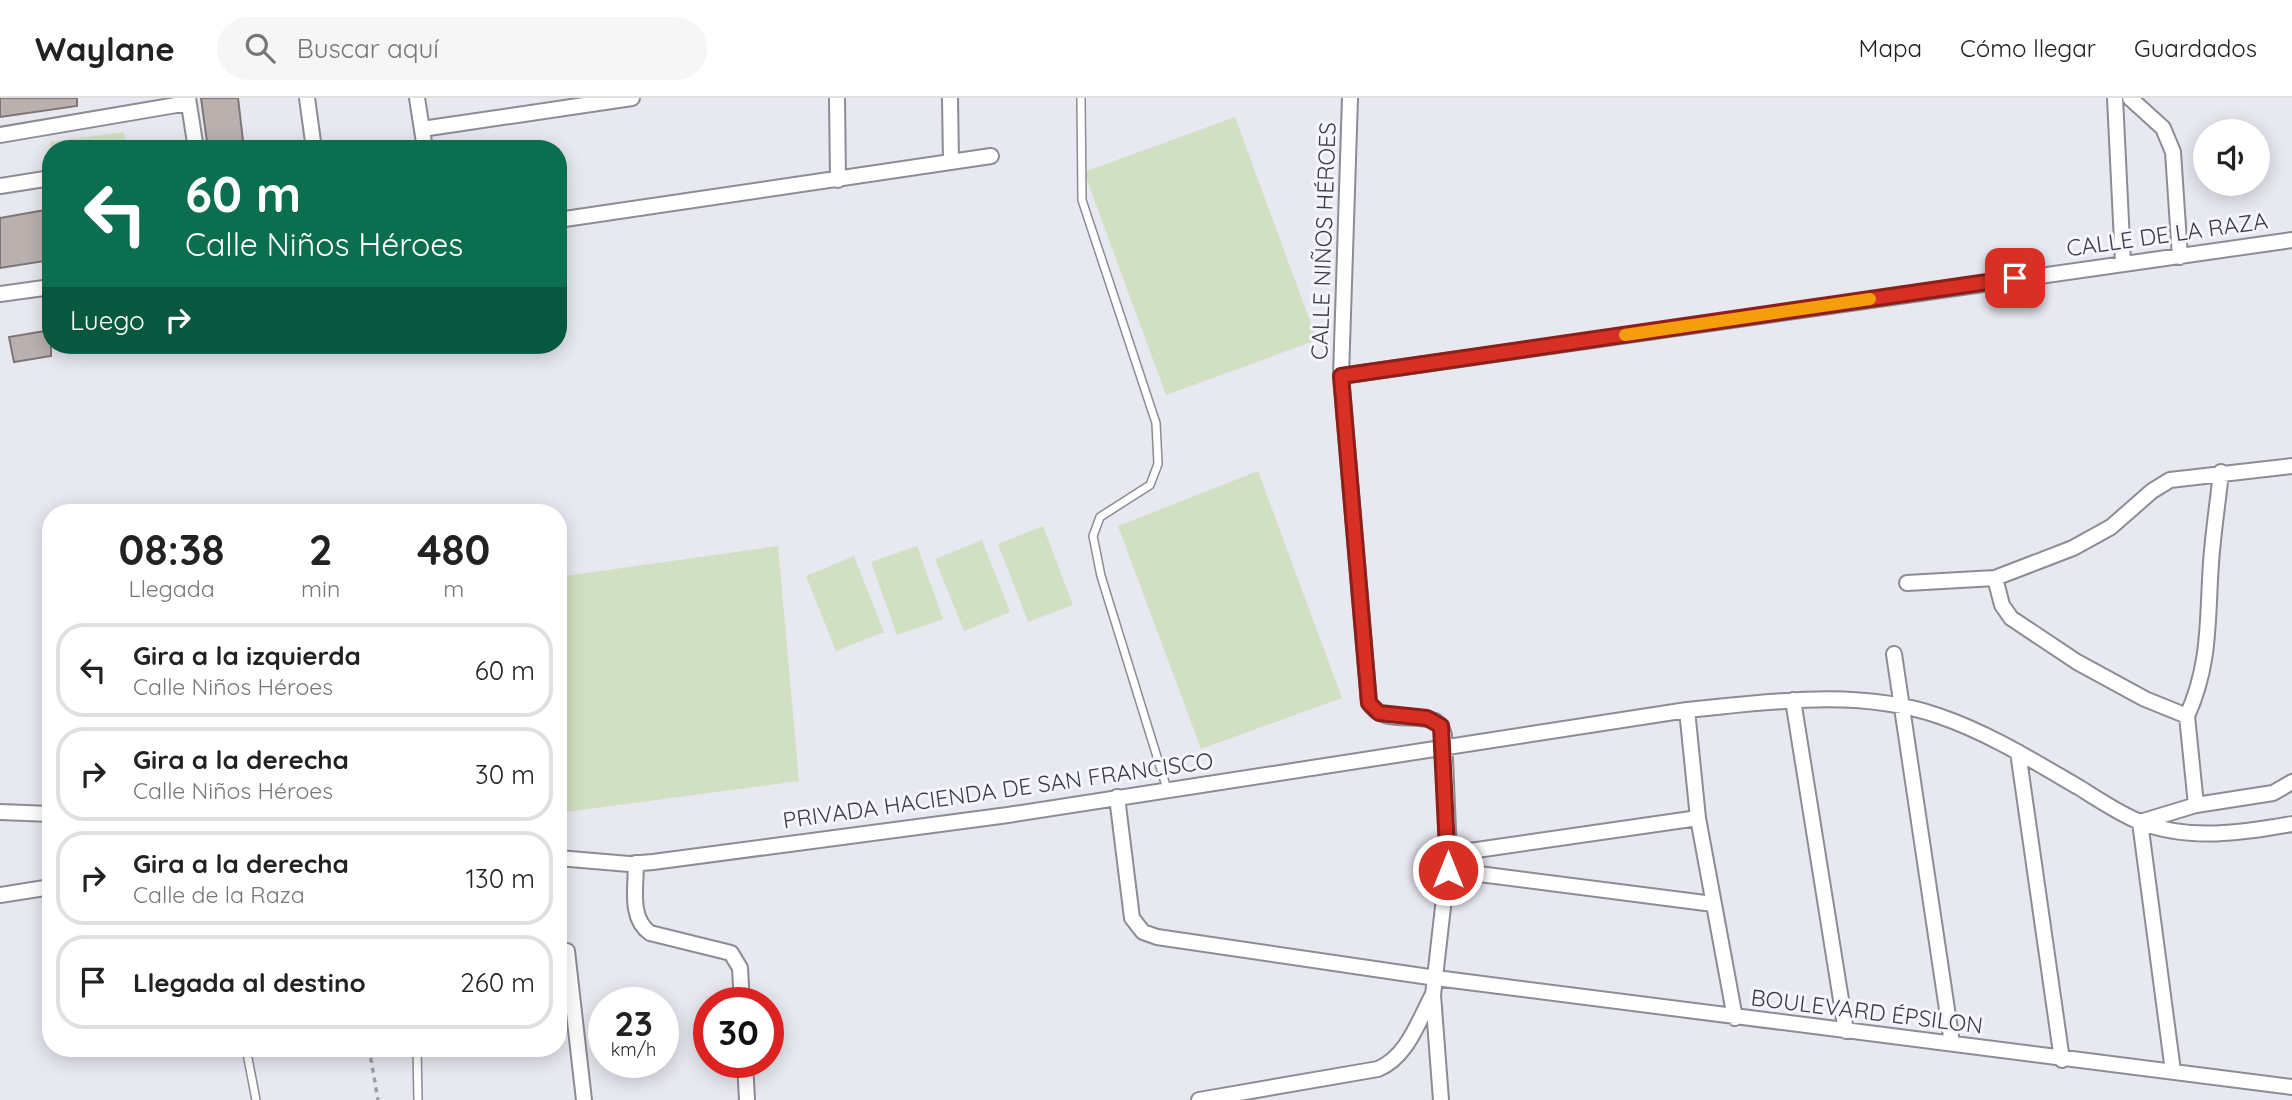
<!DOCTYPE html>
<html lang="es">
<head>
<meta charset="utf-8">
<style>
	body { margin:0; font-family:Quicksand,sans-serif; background:#f6f6f6; color:#222; height:100vh; display:flex; flex-direction:column; font-size:26px; white-space:nowrap }
	* { box-sizing:border-box; margin:0 }
	p { font-size:23px; color:#767676 }
	.icon { flex:none; width:38px; height:38px; fill:none; stroke:currentColor; stroke-width:2; stroke-linecap:round; stroke-linejoin:round }
	.map { position:relative; flex:1; overflow:hidden }
	.drawer { position:absolute; left:42px; top:406px; width:525px; height:553px; display:flex; flex-direction:column; background:#fff; border-radius:28px; box-shadow:0 4px 18px #0003 }
	.drawer>* { flex:none }
	.guide { position:absolute; left:42px; top:42px; width:525px; height:214px; border-radius:28px; box-shadow:0 4px 18px #0003; background:#0b6e4f; color:#fff; overflow:hidden }
	.buttons { position:absolute; left:2193px; top:21px; display:grid; gap:14px }
	.buttons a { display:grid; place-items:center; width:77px; height:77px; border-radius:50%; background:#fff; box-shadow:0 4px 18px #0003; font-size:35px }
	.speed { position:absolute; left:588px; top:889px; display:flex; gap:14px; font-size:35px; font-weight:700; text-align:center }
	.speed>* { display:grid; place-content:center; width:91px; height:91px; border-radius:50%; background:#fff; box-shadow:0 4px 18px #0003; line-height:1 }
	.speed small { font-size:18px; font-weight:400 }
	.speed .limit { border:10px solid #d22; background:#fff; color:#111 }
	.pin { position:absolute; display:grid; place-items:center; width:60px; height:60px; color:#fff; margin:-30px; border-radius:14px; box-shadow:0 4px 10px #0006 }
	.me { position:absolute; width:77px; margin:-38px; rotate:0deg; stroke-linejoin:round; filter:drop-shadow(0 0 5px #0008) }
	.turn { display:flex; align-items:center; gap:24px; height:147px; padding:0 28px; font-size:32px }
	.turn .icon { width:91px; height:91px; stroke-width:2.5 }
	.turn b { display:block; font-size:49px; line-height:60px }
	.then { display:flex; align-items:center; height:66px; padding:0 28px; background:#0003; gap:14px; font-size:26px }
	.eta { display:flex; justify-content:space-evenly; align-items:center; height:119px; text-align:center }
	.eta b { font-size:42px; font-weight:800; line-height:49px }
	ul { padding:0; list-style:none }
	li { display:flex; align-items:center; gap:21px; height:94px; margin:0 14px 10px; padding:0 14px; border:4px solid #e0e0e0; border-radius:28px }
	li div { flex:1 }
	li b { display:block; font-size:26px }
	li em { font-style:normal }
	header { display:flex; align-items:center; gap:42px; box-sizing:border-box; height:98px; padding:0 35px; background:#fff; border-bottom:2px solid #e0e0e0 }
	header strong { font-size:33px }
	nav { display:flex; gap:38px; margin-inline-start:auto; font-size:24px }
	.search { width:490px; height:63px; background:#f6f6f6; display:flex; align-items:center; gap:18px; box-sizing:border-box; padding:0 24px; border-radius:38px; color:#767676; font-size:26px }
	.map>svg:first-child { display:block }
</style>
</head>
<body>
<header>
<strong>Waylane</strong>
<div class="search"><svg class="icon" aria-label="search" viewBox="0 0 24 24"><circle cx="10" cy="10" r="6"/><path d="M15 15l6 6"/></svg>Buscar aquí</div>
<nav><a>Mapa</a><a>Cómo llegar</a><a>Guardados</a></nav>
</header>
<div class="map">
<svg width="2292" height="1002" viewBox="0 0 2292 1002">
	<rect width="100%" height="100%" fill="#e7e8f0"/>
	<!-- green -->
	<path fill="#d1e0c3" d="M1235 19 1317 242 1166 297 1084 74Z
		M124 34 126 51H51L50 44Z
		M1258 373 1342 600 1201 651 1118 428Z
		M1043 428 1073 507 1028 524 998 446Z
		M982 442 1010 514 964 533 935 461Z
		M778 448 799 683 558 715V479Z
		M917 448 943 521 897 537 871 464Z
		M854 458 884 534 836 553 806 478Z"/>
	<!-- building -->
	<path fill="#bab1af" stroke="#7e7674" stroke-width="2" d="M0 0H77V8L0 19Z
		M201 0H238L244 51H208Z
		M51 111V162L0 170V120Z
		M51 232V258L14 264 9 239Z"/>
	<g fill="none" stroke-linecap="round" stroke-linejoin="round">
		<!-- service casing -->
		<g stroke="#8b8c94" stroke-width="10">
			<path id="service" d="M1081 0 1082 102 1156 325 1158 366 1150 387 1100 419 1093 438 1101 478 1167 691
				M246 950 256 1002
				M417 950 418 1002"/>
		</g>
		<!-- minor casing -->
		<g stroke="#8b8c94" stroke-width="18">
			<path id="minor" d="M188 0 196 51
				M307 0 314 51
				M417 0 425 51
				M837 0 838 82
				M950 0 951 64
				M1350 0 1341 278 1369 605C1382 627 1414 615 1435 623L1441 628 1444 637 1449 756 1433 897 1441 1002
				M2115 0 2123 165
				M2130 0 2163 30 2173 54 2180 159
				M422 31 632 0
				M0 37 188 5
				M0 88 51 80
				M558 122 991 58
				M0 196 51 189
				M1341 278 2292 142
				M1995 480 2002 507 2011 520 2077 564 2145 601 2187 618 2196 707
				M1907 485 1995 480 2073 450 2111 429 2152 393 2170 382 2292 368
				M1894 556 1952 945
				M1793 602 1846 933
				M1687 612 1698 720 1735 920
				M2187 618C2211 565 2207 521 2211 465 2213 435 2218 404 2221 374
				M2018 654 2062 962
				M1117 699 1132 820 1143 834 1157 839 1436 880 2292 989
				M0 714 51 716
				M1449 756 1698 720
				M558 760 629 766 653 764 1008 717 1687 612C1770 604 1858 590 1939 618 1989 635 2035 664 2080 690 2099 702 2120 716 2140 724 2189 743 2243 735 2292 726
				M636 765C636 789 629 820 650 835L731 855 740 870 742 905
				M1448 772 1713 806
				M0 797 51 789
				M567 853 584 1002
				M745 964 747 1002
				M2173 973 2140 724 2196 707 2273 695 2292 684
				M1199 1002 1378 971C1407 959 1418 924 1432 898"/>
		</g>
		<!-- path -->
		<path stroke="#9fa0a6" stroke-width="3.5" stroke-dasharray="5 5" stroke-linecap="butt" d="M369 950 378 1002"/>
		<!-- service -->
		<use href="#service" stroke="#fff" stroke-width="7"/>
		<!-- minor -->
		<use href="#minor" stroke="#fff" stroke-width="14"/>
	</g>
	<g fill="none" stroke-linecap="round" stroke-linejoin="round">
		<!-- route casing -->
		<g stroke="#8d1f18" stroke-width="18">
			<path id="route" d="M1448 772 1441 628 1427 620 1379 615 1369 605 1341 278 2015 180"/>
		</g>
		<!-- route -->
		<use href="#route" stroke="#d93025" stroke-width="12"/>
		<!-- slow -->
		<path stroke="#f59e0b" stroke-width="12" d="M1625 237 1870 201"/>
	</g>
	<g text-anchor="middle" dominant-baseline="central" stroke-width="6" stroke-linejoin="round" paint-order="stroke">
		<!-- street labels -->
		<g font-size="23" fill="#3c3c40" stroke="#f4f5fe">
			<text transform="translate(2167 136) rotate(-8)">CALLE DE LA RAZA</text>
			<text transform="translate(1323 143) rotate(-88)">CALLE NIÑOS HÉROES</text>
			<text transform="translate(998 692) rotate(-8)">PRIVADA HACIENDA DE SAN FRANCISCO</text>
			<text transform="translate(1867 913) rotate(7)">BOULEVARD ÉPSILON</text>
		</g>
	</g>
</svg>
<div class="buttons">
<a><svg class="icon" aria-label="sound" viewBox="0 0 24 24"><path d="M4 9h4l5-4v14l-5-4H4zM17 9q2 3 0 6"/></svg></a>
</div>
<div class="speed"><div>23<small>km/h</small></div><div class="limit">30</div></div>
<div class="pin" style="left:2015px;top:180px;background:#d93025"><svg class="icon" aria-label="arrive" viewBox="0 0 24 24"><path d="M6 21V4h12l-3 4 3 4H6"/></svg></div>
<svg class="me" style="left:1448px;top:772px" viewBox="-20 -20 40 40"><circle r="17" fill="#d93025" stroke="#fff" stroke-width="3"/><path d="M0-11L8 9 0 5-8 9z" fill="#fff"/></svg>
<div class="guide">
<div class="turn"><svg class="icon" aria-label="left" viewBox="0 0 24 24"><path d="M17 20v-9H6M10 6l-5 5 5 5"/></svg><div><b>60 m</b>Calle Niños Héroes</div></div>
<div class="then">Luego<svg class="icon" aria-label="right" viewBox="0 0 24 24"><path d="M7 20v-9h11M14 6l5 5-5 5"/></svg></div>
</div>
<section class="drawer">
<div class="eta">
<div><b>08:38</b><p>Llegada</p></div>
<div><b>2</b><p>min</p></div>
<div><b>480</b><p>m</p></div>
</div>
<ul>
<li><svg class="icon" aria-label="left" viewBox="0 0 24 24"><path d="M17 20v-9H6M10 6l-5 5 5 5"/></svg><div><b>Gira a la izquierda</b><p>Calle Niños Héroes</p></div><em>60 m</em></li>
<li><svg class="icon" aria-label="right" viewBox="0 0 24 24"><path d="M7 20v-9h11M14 6l5 5-5 5"/></svg><div><b>Gira a la derecha</b><p>Calle Niños Héroes</p></div><em>30 m</em></li>
<li><svg class="icon" aria-label="right" viewBox="0 0 24 24"><path d="M7 20v-9h11M14 6l5 5-5 5"/></svg><div><b>Gira a la derecha</b><p>Calle de la Raza</p></div><em>130 m</em></li>
<li><svg class="icon" aria-label="arrive" viewBox="0 0 24 24"><path d="M6 21V4h12l-3 4 3 4H6"/></svg><div><b>Llegada al destino</b></div><em>260 m</em></li>
</ul>
</section>
</div>
</body>
</html>
